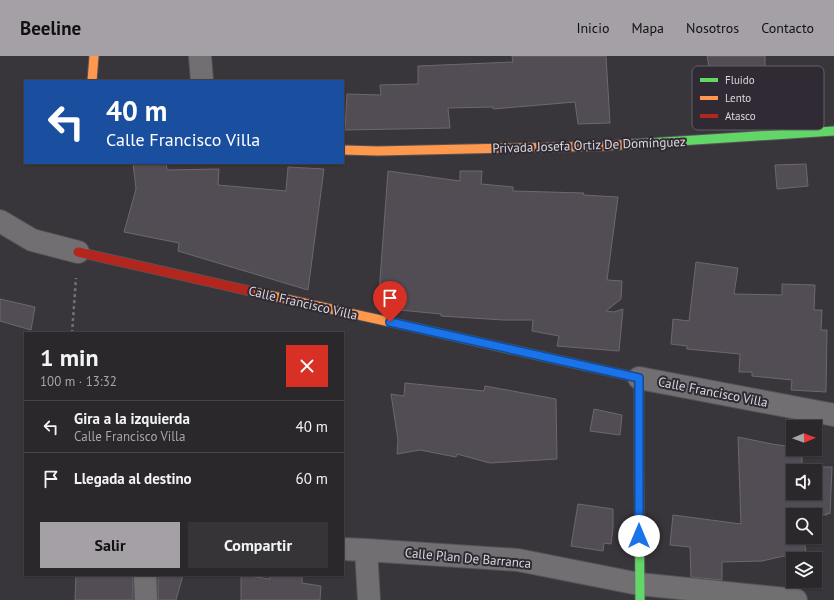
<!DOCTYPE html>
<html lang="es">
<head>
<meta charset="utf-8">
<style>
	body { margin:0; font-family:"PT Sans",sans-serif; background:#373438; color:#f1f3f6; height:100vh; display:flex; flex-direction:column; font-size:15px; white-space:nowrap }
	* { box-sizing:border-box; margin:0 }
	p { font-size:13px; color:#a6a6a9 }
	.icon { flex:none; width:22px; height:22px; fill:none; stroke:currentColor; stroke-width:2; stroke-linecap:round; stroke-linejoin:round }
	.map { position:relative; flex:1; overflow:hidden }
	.panel { position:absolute; left:24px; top:276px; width:320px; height:244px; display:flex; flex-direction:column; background:#2b282c; border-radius:0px; box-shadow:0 1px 3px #0004,0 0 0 1px #474448 }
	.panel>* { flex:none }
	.guide { position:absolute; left:24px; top:24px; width:320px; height:84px; border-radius:0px; box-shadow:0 1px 3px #0004,0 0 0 1px #474448; background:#1a4fa0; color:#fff; overflow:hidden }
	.needle { width:26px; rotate:89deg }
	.buttons { position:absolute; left:786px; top:364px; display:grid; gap:8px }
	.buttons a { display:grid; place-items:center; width:36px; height:36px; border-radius:0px; background:#2b282c; box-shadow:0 1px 3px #0004,0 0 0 1px #474448; font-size:20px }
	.pin { position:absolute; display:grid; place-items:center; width:34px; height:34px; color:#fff; margin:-41px -17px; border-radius:50% 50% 50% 0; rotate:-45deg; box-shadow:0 0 4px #0007 }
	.pin .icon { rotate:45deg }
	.me { position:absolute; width:44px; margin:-22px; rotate:0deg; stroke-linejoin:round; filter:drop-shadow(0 0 3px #0008) }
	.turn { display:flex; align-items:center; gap:14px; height:84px; padding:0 16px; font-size:18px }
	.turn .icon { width:52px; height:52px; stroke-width:2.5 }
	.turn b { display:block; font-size:28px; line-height:34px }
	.round { display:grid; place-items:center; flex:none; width:42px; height:42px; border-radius:0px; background:#373438 }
	.summary { display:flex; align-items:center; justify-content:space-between; height:68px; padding:0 16px }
	h1 { font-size:24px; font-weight:700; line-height:30px }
	.cta { display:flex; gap:8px; margin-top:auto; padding:8px 16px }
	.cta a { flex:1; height:46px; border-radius:0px; background:#a4a0a6; color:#111; font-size:16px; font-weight:700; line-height:46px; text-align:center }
	.cta a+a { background:#373438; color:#f1f3f6 }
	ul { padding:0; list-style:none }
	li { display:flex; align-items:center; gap:12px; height:52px; padding:0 16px; border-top:1px solid #474448 }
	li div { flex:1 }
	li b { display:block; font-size:15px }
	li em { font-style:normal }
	header { display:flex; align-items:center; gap:24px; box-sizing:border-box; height:56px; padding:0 20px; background:#a4a0a6; color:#111 }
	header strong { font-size:19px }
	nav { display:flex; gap:22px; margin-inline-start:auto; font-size:14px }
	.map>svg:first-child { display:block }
</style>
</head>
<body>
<header>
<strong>Beeline</strong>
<nav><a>Inicio</a><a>Mapa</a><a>Nosotros</a><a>Contacto</a></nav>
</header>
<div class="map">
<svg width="834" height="544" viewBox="0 0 834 544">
	<rect width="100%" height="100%" fill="#39363b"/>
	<!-- building -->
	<path fill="#524d55" stroke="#6b696c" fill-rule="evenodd" d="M512 0H606L610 67 578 68 575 46 493 53V51L448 52 450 72 345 74 347 38 381 39 380 29 418 28V10L513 6Z
		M707 0H765V28L735 35 737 46 716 50Z
		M133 107H166L167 114 219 113 218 129 286 135 288 111 324 113 308 234 178 195 179 187 124 176 136 133Z
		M806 108 808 130 777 133 775 109Z
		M388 115 460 125V115H482L481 128 513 131V135L584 137 583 139 618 141 607 224 622 225 621 243 606 255 614 256 623 253 619 295 557 290 559 280 532 275 533 264H503L441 260V258L389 253 378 251Z
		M696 206 738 212 734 238 782 239V228L815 229 814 254H822L821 274H827L826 336 791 334 792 324 752 320V316H739L740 298 687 293V290L671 288 673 263 689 265Z
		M0 243 35 251 31 274 0 265Z
		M405 327 484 335 485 330 556 343 557 403 490 407 457 398 456 401 420 394 397 398 398 384 391 338 404 340Z
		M594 353 622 359 620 379 590 375Z
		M738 381 772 388 793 391V393H802V411H832L830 458 827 457V459L804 457V459H793V481H803L806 495 762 505 722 506V524L691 521 690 491 670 489 673 459 741 468ZM793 415H815V437H793Z
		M578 448 613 453V472L611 488 604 487 603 495 571 490Z
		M76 519H133V544H75Z
		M158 519H183L176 544H158Z
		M241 519 270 523V519H302V527L321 530 320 544H241Z"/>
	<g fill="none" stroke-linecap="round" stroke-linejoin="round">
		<!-- street casing -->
		<g stroke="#565358" stroke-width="24">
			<path id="street" d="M200 0 202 25
				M0 165 32 184 78 196
				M639 322 834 359
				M343 493 366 494 518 504 639 528 796 544
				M366 494 369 544
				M145 519 146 544"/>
		</g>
		<!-- fast casing -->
		<g stroke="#565358" stroke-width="11">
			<path id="fast" d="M633 88 834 75
				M417 272 585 310
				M639 422 640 544"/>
		</g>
		<!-- slow casing -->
		<g stroke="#565358" stroke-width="11">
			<path id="slow" d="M92 25 94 0
				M343 94 378 95 605 90 633 88
				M250 235 417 272"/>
		</g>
		<!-- jam casing -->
		<g stroke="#565358" stroke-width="11">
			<path id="jam" d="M78 196 250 235
				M585 310 639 322V422"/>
		</g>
		<!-- path -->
		<path stroke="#737175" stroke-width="2.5" stroke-dasharray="3 3" stroke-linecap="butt" d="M72 277 76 222"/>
		<!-- street -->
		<use href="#street" stroke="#716f72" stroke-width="22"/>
		<!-- fast -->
		<use href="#fast" stroke="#63d668" stroke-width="9"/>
		<!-- slow -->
		<use href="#slow" stroke="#ff974d" stroke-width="9"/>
		<!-- jam -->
		<use href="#jam" stroke="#b3261e" stroke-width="9"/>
	</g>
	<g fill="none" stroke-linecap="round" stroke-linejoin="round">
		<!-- route casing -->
		<g stroke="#114b97" stroke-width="10">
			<path id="route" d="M390 266 639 322V480"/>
		</g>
		<!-- route -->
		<use href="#route" stroke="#1a73e8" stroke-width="7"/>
	</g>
	<g text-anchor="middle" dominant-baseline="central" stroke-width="4" stroke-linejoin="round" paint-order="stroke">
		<!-- street labels -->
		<g font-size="13" fill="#ddd9df" stroke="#2f2a33">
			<text transform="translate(589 89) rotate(-2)">Privada Josefa Ortiz De Domínguez</text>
			<text transform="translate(303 247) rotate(13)">Calle Francisco Villa</text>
			<text transform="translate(713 336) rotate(11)">Calle Francisco Villa</text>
			<text transform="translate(468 502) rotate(5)">Calle Plan De Barranca</text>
		</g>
	</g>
	<!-- legend -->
	<rect x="692" y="10" width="132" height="64" rx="6" fill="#2f2a33" stroke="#635f67" stroke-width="1"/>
	<rect x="700" y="22" width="18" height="4" fill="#63d668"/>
	<rect x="700" y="40" width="18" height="4" fill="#ff974d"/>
	<rect x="700" y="58" width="18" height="4" fill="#b3261e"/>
	<g font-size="11" fill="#ddd9df">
		<text x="725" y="28">Fluido</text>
		<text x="725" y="46">Lento</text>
		<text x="725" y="64">Atasco</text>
	</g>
</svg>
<div class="buttons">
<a><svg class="needle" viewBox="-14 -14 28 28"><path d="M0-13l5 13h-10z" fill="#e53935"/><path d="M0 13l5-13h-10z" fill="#a6a6a9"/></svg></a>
<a><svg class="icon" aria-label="sound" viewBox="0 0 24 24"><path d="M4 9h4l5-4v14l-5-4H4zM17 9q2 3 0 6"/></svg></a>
<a><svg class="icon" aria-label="search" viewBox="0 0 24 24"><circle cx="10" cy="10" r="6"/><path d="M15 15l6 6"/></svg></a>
<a><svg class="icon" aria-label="layers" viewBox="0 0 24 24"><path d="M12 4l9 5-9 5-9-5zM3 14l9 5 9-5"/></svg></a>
</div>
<div class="pin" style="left:390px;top:266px;background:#d93025"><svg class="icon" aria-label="arrive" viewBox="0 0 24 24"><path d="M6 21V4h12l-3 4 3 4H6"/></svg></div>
<svg class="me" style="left:639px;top:480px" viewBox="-20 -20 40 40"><circle r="19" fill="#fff"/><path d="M0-13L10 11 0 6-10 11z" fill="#1a73e8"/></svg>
<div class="guide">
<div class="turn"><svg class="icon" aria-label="left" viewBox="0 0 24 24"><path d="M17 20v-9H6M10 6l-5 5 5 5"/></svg><div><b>40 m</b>Calle Francisco Villa</div></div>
</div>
<section class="panel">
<div class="summary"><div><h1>1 min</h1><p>100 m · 13:32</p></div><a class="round" style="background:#d93025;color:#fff"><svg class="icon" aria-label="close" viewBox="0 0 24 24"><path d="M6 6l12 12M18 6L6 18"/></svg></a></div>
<ul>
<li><svg class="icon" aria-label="left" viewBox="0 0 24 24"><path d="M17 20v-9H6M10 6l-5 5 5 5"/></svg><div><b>Gira a la izquierda</b><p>Calle Francisco Villa</p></div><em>40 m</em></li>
<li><svg class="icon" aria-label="arrive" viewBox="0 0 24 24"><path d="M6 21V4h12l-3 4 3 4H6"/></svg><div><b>Llegada al destino</b></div><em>60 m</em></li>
</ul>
<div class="cta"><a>Salir</a><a>Compartir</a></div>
</section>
</div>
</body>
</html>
